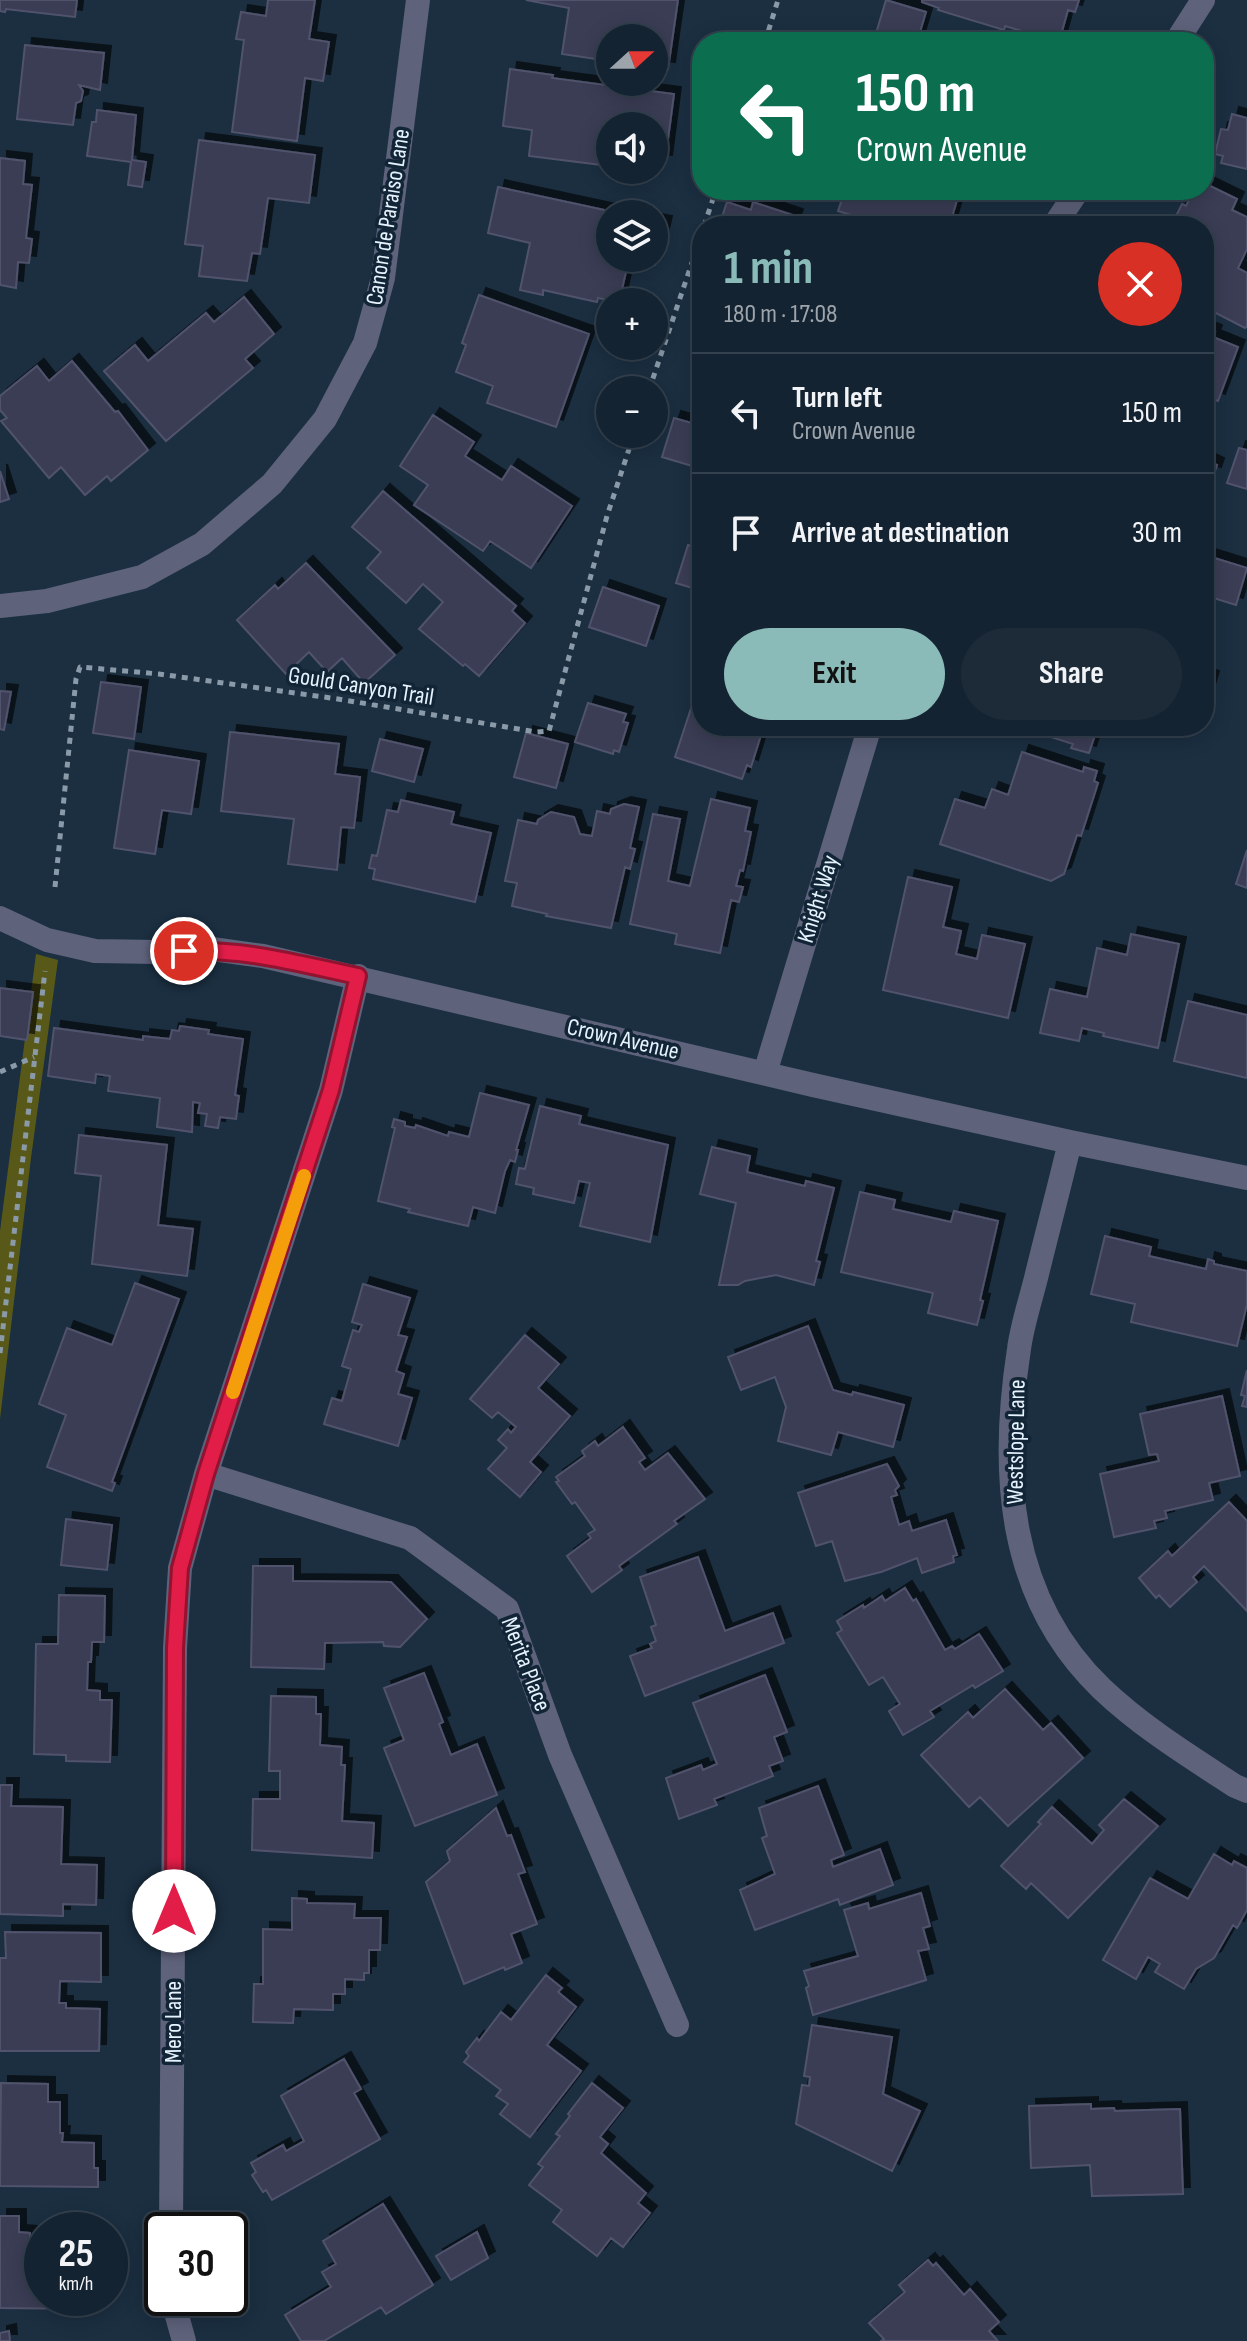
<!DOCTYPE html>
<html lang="en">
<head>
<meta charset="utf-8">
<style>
	body { margin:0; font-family:"Sofia Sans Condensed",sans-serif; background:#1d2b39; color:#f1f3f6; height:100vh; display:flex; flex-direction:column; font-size:30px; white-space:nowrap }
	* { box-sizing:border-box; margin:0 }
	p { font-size:26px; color:#9da4ab }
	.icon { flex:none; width:44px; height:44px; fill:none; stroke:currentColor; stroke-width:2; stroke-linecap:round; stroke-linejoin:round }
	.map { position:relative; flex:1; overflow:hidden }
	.panel { position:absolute; left:692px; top:216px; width:522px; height:520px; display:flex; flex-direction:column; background:#142331; border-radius:32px; box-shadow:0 4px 20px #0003,0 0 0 2px #33404d }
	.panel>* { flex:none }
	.top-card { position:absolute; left:692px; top:32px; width:522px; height:168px; border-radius:32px; box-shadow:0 4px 20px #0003,0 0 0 2px #33404d; background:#0b6e4f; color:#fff; overflow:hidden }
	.needle { width:52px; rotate:69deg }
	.controls { position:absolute; left:596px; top:24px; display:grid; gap:16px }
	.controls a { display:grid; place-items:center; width:72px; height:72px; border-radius:50%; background:#142331; box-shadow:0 4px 20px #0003,0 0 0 2px #33404d; font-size:40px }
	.speed { position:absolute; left:24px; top:2212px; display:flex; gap:16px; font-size:40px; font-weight:700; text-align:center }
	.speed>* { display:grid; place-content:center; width:104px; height:104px; border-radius:50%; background:#142331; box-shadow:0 4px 20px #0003,0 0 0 2px #33404d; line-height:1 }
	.speed small { font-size:20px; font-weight:400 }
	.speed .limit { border:4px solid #111; border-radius:12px; background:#fff; color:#111 }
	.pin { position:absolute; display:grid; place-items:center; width:68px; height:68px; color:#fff; margin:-34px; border:4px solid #fff; border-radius:50%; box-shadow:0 2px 8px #0007 }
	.me { position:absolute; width:88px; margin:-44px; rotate:0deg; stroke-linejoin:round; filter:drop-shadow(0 0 6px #0008) }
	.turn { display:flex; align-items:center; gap:28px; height:168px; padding:0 32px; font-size:36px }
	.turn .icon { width:104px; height:104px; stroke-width:2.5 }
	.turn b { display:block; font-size:56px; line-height:68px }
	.round { display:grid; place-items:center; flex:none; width:84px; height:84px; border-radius:42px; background:#1d2b39 }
	.headline { display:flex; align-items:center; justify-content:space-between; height:136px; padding:0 32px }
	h1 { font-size:48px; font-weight:700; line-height:60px; color:#8bbbb9 }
	.action { display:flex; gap:16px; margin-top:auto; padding:16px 32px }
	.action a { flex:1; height:92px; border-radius:48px; background:#8bbbb9; color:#111; font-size:32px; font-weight:700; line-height:92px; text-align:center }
	.action a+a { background:#1d2b39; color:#f1f3f6 }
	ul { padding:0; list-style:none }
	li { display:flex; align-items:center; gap:24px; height:120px; padding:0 32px; border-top:2px solid #33404d }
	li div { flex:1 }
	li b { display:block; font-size:30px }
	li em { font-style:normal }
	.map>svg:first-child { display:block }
</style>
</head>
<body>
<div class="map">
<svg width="1247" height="2341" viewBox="0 0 1247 2341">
	<defs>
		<filter id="shadow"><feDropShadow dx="7" dy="-7" stdDeviation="0" flood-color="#0009"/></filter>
	</defs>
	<rect width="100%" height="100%" fill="#1b2f41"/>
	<!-- green -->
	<path fill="#585918" d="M36 954 58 960 31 1158 0 1419V1231Z"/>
	<!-- building -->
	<path fill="#3a3c54" stroke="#51536c" stroke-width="2" filter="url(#shadow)" d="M0 0H77L75 17 6 9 5 12 0 11Z
		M268 0H315L309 39 329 42 323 81 305 78 297 141 232 132 244 40 236 39 241 12 266 16Z
		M526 0H678L668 69 654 67V38H610V61L562 54 569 8Z
		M886 0 926 12 917 42 874 40Z
		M922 0H1079L1075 12 1068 10 1059 42 1005 26 1004 30 938 10 939 8 922 2Z
		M25 45 104 53 100 90 79 85 83 91 81 101 76 103 73 125 17 119Z
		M510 69 553 75 552 78 674 94 665 162 654 161V126H610V166L529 156 532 130 503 126Z
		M97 110 136 115 132 160 146 162 142 187 128 185 131 162 87 156 92 122H96Z
		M1232 114 1247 118V169L1221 163 1223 156 1215 154 1221 129 1228 130Z
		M199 140 315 155 309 203 268 198 260 254 252 253 247 281 199 276 203 246 185 244Z
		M0 158 25 161 23 184 32 185 26 238 32 239 29 263 18 262 16 288 0 285Z
		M1204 183 1237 199 1232 210 1247 217V249L1238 268 1247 273V326L1245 328 1204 307V226H1171L1182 204 1186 206 1194 190H1204Z
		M498 187 623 214H610V258H654V221L665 223 655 265 629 259 619 302 598 298 597 302 543 290V295L520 290 530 243 488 233Z
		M845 190H960L950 224 945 222 944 226H862L864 219 838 211Z
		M727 202 751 210 753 202 796 216 792 226H719Z
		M479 295 589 334 556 427 487 403 493 386 456 372 466 345 462 343Z
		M244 297 274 334 245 359 253 368 166 441 104 371 135 345 148 361 206 313 214 322Z
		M702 325V347L696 345Z
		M1204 328 1215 332 1213 337 1238 347 1218 401 1210 398 1204 415Z
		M72 361 115 412 118 411 148 450 111 481 107 476 85 495 61 467 49 478 1 421 7 418 0 410V396L37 366 49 381Z
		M433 415 474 442 465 456 502 480 511 466 572 506 531 568 490 541 483 551 414 505 428 485 400 466Z
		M674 418 702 426V457L699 468 662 457Z
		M1239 448 1247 450V489L1227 483Z
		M1204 459 1217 465 1214 474 1204 471Z
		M0 471 9 499 0 502Z
		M383 491 516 606 512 611 525 623 479 676 465 664 463 666 419 629 443 602 423 584 406 603 367 568 381 552 352 527Z
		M688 545 702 550V591L676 583Z
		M1208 556 1247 568 1236 605 1204 595V569Z
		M306 563 395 655 364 683 342 658 327 672 309 652 286 674 237 620 275 585 278 589Z
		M603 587 659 606 646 646 589 627Z
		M702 675V726H771L767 737 761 735 751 767 747 765 742 779 675 757Z
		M1204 675 1212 678 1204 705Z
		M101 682 141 687 134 739 93 733Z
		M0 691 11 692 4 730 0 729Z
		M588 703 626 714 623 722 628 723 619 752 614 750 613 754 575 742Z
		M1017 726H1098L1089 753 1071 748 1073 744Z
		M230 732 339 744 335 774 360 777 354 828 341 827 337 870 288 864 294 819 221 811Z
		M526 733 568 744 556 788 514 777Z
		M380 739 423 749 414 782 372 771Z
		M129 750 199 761 191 814 162 810 155 854 114 848Z
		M1022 752 1083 772 1084 767 1097 771 1094 781 1098 783 1081 836 1077 835 1064 874 1051 881 940 844 955 799 985 808 992 789 1008 795Z
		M711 799 750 808 745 831 751 832 743 871 740 870 736 886 743 887 739 902 731 900 720 953 675 944 677 934 630 924 653 814 680 819 668 881 690 886Z
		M401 800 454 812 451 824 491 833 475 902 373 879 375 869 369 868 372 855 377 856 387 810 398 812Z
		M624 804 639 807 630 848 635 849 630 869 625 867 611 928 546 916 547 914 512 906 517 883 505 881 518 820 537 824 538 820 551 812 574 817 580 834 592 836 597 811 610 814 611 809Z
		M1247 850V888L1236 884Z
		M908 877 952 887 943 927 961 931 956 954 977 959 982 935 1025 944 1008 1018 883 990Z
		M1131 934 1179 944 1158 1048 1103 1036 1104 1033 1082 1028 1079 1041 1040 1033 1050 989 1087 997 1097 948 1127 955Z
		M0 988 33 992 27 1040 0 1036Z
		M1188 1001 1247 1015V1078L1174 1061Z
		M180 1026 209 1030 208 1034 243 1039 235 1095 239 1096 236 1119 220 1117 218 1128 205 1126 207 1114 198 1113 200 1103 193 1102 192 1132 157 1127 160 1098 108 1091 110 1076 96 1074 95 1083 48 1076 54 1028 143 1040V1036L170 1039 172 1030 179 1031Z
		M480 1093 529 1105 516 1150H518L515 1162 510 1160 505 1171 495 1213 473 1207 468 1226 408 1212 410 1209 378 1201 395 1128 392 1127 394 1119 405 1122V1126L415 1128 416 1125 448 1136 449 1132 469 1137Z
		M540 1106 581 1116 579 1124 668 1145 650 1242 580 1226 590 1183 579 1181 574 1203 533 1194 534 1188 516 1184 519 1168 525 1169Z
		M79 1135 167 1145 158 1225 193 1229 187 1276 92 1264 101 1176 75 1173Z
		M712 1147 750 1156 747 1172 805 1186 806 1181 834 1188 816 1261 820 1262 814 1285 776 1275 745 1281 738 1285H719L736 1203 700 1194Z
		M860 1192 895 1200 893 1209 951 1222 954 1211 998 1221 980 1300 983 1301 977 1325 928 1313 933 1293 841 1272Z
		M1105 1236 1151 1247 1149 1256 1206 1269 1208 1259 1214 1261V1264L1247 1271V1304L1237 1346 1131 1322 1135 1304 1091 1294Z
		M135 1283 179 1299 112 1482 115 1483 112 1491 47 1467 66 1415 39 1404 67 1328 112 1345Z
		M363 1284 410 1298 398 1335 407 1337 396 1371 404 1374 398 1394 412 1398 398 1446 324 1424 332 1398 342 1401 351 1369 342 1366 353 1330 359 1332 362 1325 352 1322Z
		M808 1326 833 1390 852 1395 853 1392 904 1405 893 1447 838 1432 831 1455 778 1441 786 1407 775 1377 741 1390 728 1357Z
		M525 1335 559 1364 538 1388 570 1416 530 1462 541 1472 520 1497 488 1469 507 1448 498 1440 508 1429 511 1433 516 1427 498 1412 492 1418 470 1399Z
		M1247 1370V1407L1242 1406 1245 1396 1241 1395Z
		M1222 1396 1240 1476 1209 1483 1213 1500 1165 1511 1167 1518 1154 1521 1156 1528 1114 1537 1100 1474 1159 1461 1157 1454 1149 1455 1140 1414Z
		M623 1427 645 1458 639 1462 645 1470 668 1453 705 1499 674 1521 677 1524 619 1566 622 1570 592 1592 567 1556 591 1538 588 1534 595 1530 575 1502 572 1504 556 1482 559 1481 556 1477 585 1456 582 1451 595 1441 598 1446Z
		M887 1464 899 1486 895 1490 897 1495 891 1497 899 1525 909 1521 912 1531 946 1520 957 1555 953 1556 954 1562 922 1573 917 1558 881 1572 845 1581 832 1541 816 1546 798 1493Z
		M1229 1502 1247 1521V1611L1204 1566 1193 1577 1197 1582 1170 1607 1159 1595 1156 1598 1139 1578 1168 1551 1172 1556Z
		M66 1519 112 1525 107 1570 61 1565Z
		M698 1557 725 1631 773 1613 784 1643 645 1696 630 1656 652 1648 650 1644 656 1641 651 1627 656 1625 640 1577Z
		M253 1566H293V1581L391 1582 427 1619 400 1647 384 1646 383 1642 325 1643 324 1669 251 1667Z
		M905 1588 913 1601 916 1599 945 1650 952 1646 955 1649 979 1634 1003 1671 975 1688 973 1685 930 1711 934 1717 903 1735 889 1711 900 1704 883 1677 869 1685 837 1633 842 1630 837 1621 863 1605 864 1608 882 1596 885 1601Z
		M59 1595 105 1596 104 1642H92L91 1662H88L87 1690 100 1691V1700H112L110 1762 66 1761V1755L34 1754 36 1644H58Z
		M424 1673 443 1722 439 1724 451 1755 477 1744 497 1795 415 1826 384 1748 404 1740 384 1688Z
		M765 1675 787 1732 774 1737 783 1761 769 1766 773 1776 714 1799 717 1805 679 1819 666 1778 701 1765 703 1770 717 1764 693 1703Z
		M1005 1689 1043 1730 1051 1723 1083 1758 1008 1826 980 1797 969 1807 921 1755 968 1712 973 1718Z
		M271 1696 316 1697V1714H321L320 1745 342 1747 341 1765H345L342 1821 374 1823 372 1858 252 1850 253 1799H280V1771H269Z
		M0 1785H12L11 1806 63 1807 61 1864 97 1865 96 1905 63 1904V1916L0 1914Z
		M818 1786 844 1855 831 1860 833 1867 880 1849 893 1885 840 1905 838 1899 755 1930 740 1890 775 1874 762 1838 767 1836 759 1808Z
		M1124 1799 1158 1826 1068 1918 1031 1883 1026 1889 1001 1866 1041 1824 1038 1822 1052 1807 1092 1844 1104 1830 1099 1825Z
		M496 1808 507 1836 511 1835 525 1872 518 1874 537 1924 511 1934 522 1963 505 1970 504 1967 464 1984 426 1882 450 1861 447 1851Z
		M1214 1854 1232 1865 1234 1861 1247 1868V1910L1237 1928 1233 1925 1214 1958 1196 1969 1184 1989 1155 1972 1160 1964 1148 1957 1136 1979 1103 1960 1150 1878 1188 1899Z
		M921 1893 930 1926 923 1928 929 1949 918 1951 926 1980 813 2015 806 1988 809 1986 804 1971 858 1956 844 1910 868 1903 869 1909Z
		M292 1898 307 1899V1903L355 1904 354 1918H381L380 1950H369V1973H364V1980L345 1979V1994H333V2010L294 2009 293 2023 253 2022 254 1984H263V1929L292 1930Z
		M5 1932 101 1933V1982L60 1981 59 2003H66V2008L100 2009 99 2051H0V1958H6Z
		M546 1975 562 1988 558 1992 576 2007 547 2045 581 2071 530 2137 500 2114 508 2104 496 2096 501 2090 464 2062 469 2056 466 2052 477 2038 479 2041 501 2012 511 2020Z
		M812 2025 892 2037 883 2094 920 2111 892 2171 796 2124 802 2085 809 2086 810 2077 804 2076Z
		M344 2059 361 2089 354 2093 380 2139 272 2200 266 2190 263 2192 252 2175 256 2172 251 2163 283 2145 286 2151 304 2141 281 2096Z
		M1 2083 48 2084V2102H60V2133H63L62 2142 94 2143V2168H98V2187L0 2186Z
		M592 2083 623 2108 600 2137 608 2144 601 2153 646 2193 638 2203 650 2213 623 2247 611 2238 597 2256 553 2222 562 2210 529 2185 543 2167 538 2164 560 2136 556 2134 570 2116 568 2114Z
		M1091 2104V2109L1114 2108 1115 2111 1180 2109 1183 2194 1092 2196 1090 2165 1031 2168 1029 2106Z
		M383 2204 433 2285 386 2314 381 2307 324 2341H301L285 2315 331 2287 322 2272 336 2264 323 2241Z
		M0 2216H19V2232L30 2233V2259H42V2298H86V2309L0 2308Z
		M477 2232 488 2258 451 2280 436 2256Z
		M928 2260 933 2266 936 2263 964 2295 970 2289 999 2322 989 2331 998 2341H881L884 2339 869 2323 905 2292 899 2285Z
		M9 2331 10 2341H0V2333Z"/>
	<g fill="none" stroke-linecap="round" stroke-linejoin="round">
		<!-- path -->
		<path stroke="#8a9aa8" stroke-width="5" stroke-dasharray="6 6" stroke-linecap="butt" d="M765 42 778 0
			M704 226 716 190
			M649 390 702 233
			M55 887 76 679 80 667 159 674 338 699 536 732 549 731 607 516 634 434
			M0 1072 34 1057
			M0 1353 45 971"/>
		<!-- minor -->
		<path stroke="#5e627b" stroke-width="24" d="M1176 42 1203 0
			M1054 226 1078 190
			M0 606 47 601 142 577 202 544 272 484 325 419 365 343 383 278 418 0
			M0 918 47 940 95 951 157 952 212 949 263 956 813 1085 1070 1142 1247 1178
			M765 1073 870 726
			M1070 1142C1059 1188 1047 1233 1036 1278 1030 1302 1022 1326 1019 1349 1000 1472 1007 1598 1102 1689 1142 1727 1189 1756 1235 1786L1247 1791
			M206 1474 410 1538 507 1609 560 1755 677 2025
			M171 2230 175 1648 180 1568 206 1474 331 1090 358 976
			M172 2298 184 2341"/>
	</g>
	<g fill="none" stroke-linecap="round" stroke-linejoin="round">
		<!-- route casing -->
		<g stroke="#92132f" stroke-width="20">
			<path id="route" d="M174 1911 175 1648 180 1568 206 1474 331 1090 358 976C300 964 243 948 184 951"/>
		</g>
		<!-- route -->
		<use href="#route" stroke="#e11d48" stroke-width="14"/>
		<!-- slow -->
		<path stroke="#f59e0b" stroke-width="14" d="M233 1392 304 1176"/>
	</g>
	<g text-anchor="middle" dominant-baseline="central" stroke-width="7" stroke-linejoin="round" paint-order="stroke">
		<!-- street labels -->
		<g font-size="24" fill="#e6f3fe" stroke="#122536">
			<text transform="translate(388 217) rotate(-81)">Canon de Paraiso Lane</text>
			<text transform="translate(361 686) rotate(9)">Gould Canyon Trail</text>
			<text transform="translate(818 899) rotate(-73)">Knight Way</text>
			<text transform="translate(623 1039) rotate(13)">Crown Avenue</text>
			<text transform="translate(1016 1442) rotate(-89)">Westslope Lane</text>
			<text transform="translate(526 1664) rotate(69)">Merita Place</text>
			<text transform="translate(173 2022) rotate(-90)">Mero Lane</text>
		</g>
	</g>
</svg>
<div class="controls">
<a><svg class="needle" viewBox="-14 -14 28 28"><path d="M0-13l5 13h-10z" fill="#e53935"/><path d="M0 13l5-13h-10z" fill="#9da4ab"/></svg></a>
<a><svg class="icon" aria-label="sound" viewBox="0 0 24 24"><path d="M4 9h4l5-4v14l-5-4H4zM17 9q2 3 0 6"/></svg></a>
<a><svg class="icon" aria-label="layers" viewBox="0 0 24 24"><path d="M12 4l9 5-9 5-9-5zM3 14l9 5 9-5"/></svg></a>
<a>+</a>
<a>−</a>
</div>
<div class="speed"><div>25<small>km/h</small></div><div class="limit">30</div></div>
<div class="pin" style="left:184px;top:951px;background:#d93025"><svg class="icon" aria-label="arrive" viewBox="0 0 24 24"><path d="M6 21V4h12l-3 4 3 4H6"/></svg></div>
<svg class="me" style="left:174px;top:1911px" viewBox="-20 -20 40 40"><circle r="19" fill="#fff"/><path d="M0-13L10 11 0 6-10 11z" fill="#e11d48"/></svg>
<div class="top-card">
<div class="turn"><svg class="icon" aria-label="left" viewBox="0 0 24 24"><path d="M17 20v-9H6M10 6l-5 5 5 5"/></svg><div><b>150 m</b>Crown Avenue</div></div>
</div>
<section class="panel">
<div class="headline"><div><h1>1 min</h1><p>180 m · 17:08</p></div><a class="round" style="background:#d93025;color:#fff"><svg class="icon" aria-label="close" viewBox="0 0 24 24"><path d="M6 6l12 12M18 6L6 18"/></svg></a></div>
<ul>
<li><svg class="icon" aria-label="left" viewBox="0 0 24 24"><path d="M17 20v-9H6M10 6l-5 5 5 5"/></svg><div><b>Turn left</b><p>Crown Avenue</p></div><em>150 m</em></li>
<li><svg class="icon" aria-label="arrive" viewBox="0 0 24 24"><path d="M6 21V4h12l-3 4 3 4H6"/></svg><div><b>Arrive at destination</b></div><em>30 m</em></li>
</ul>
<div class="action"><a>Exit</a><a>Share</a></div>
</section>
</div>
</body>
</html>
